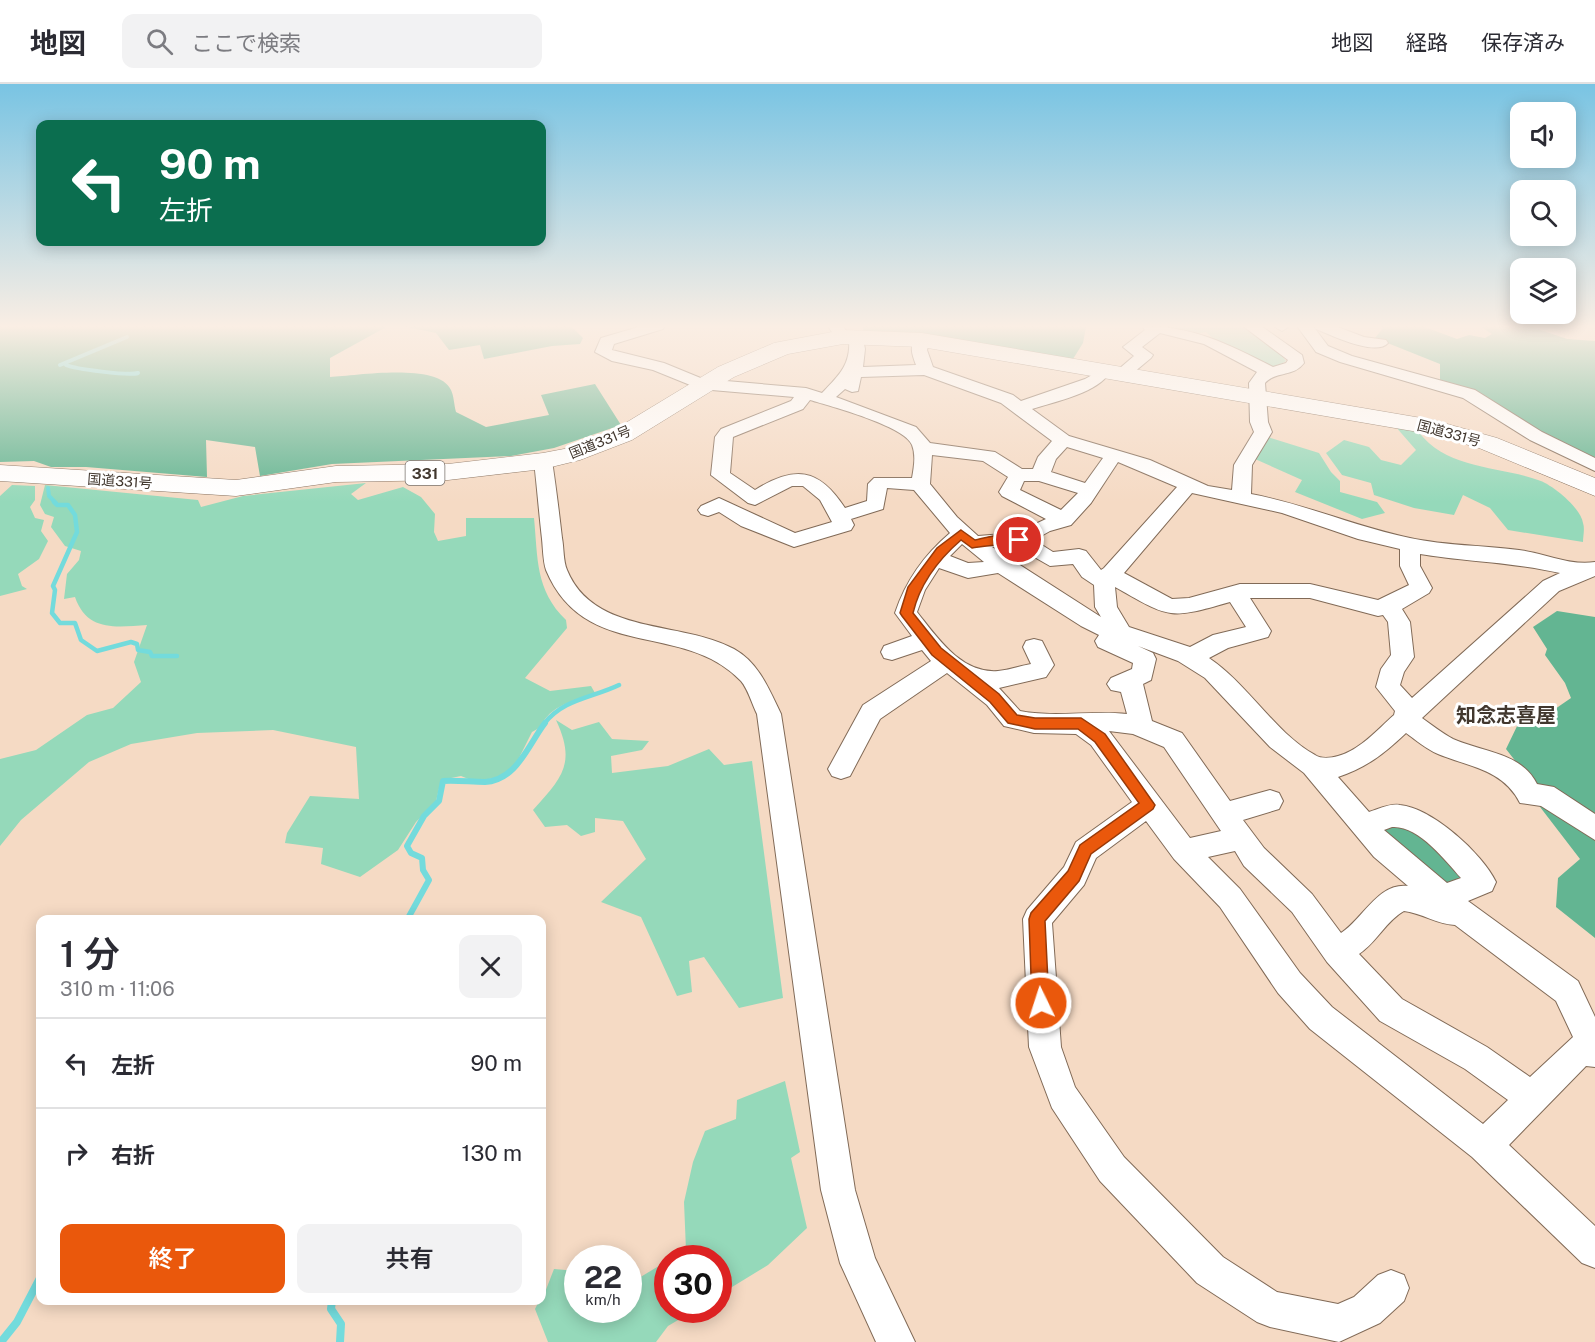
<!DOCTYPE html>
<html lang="ja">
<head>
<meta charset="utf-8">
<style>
	body { margin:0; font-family:"Public Sans","Noto Sans JP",sans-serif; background:#f2f2f3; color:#2b2b33; height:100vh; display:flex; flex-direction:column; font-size:22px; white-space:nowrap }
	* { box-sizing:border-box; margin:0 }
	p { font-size:20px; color:#7c7c81 }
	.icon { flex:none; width:33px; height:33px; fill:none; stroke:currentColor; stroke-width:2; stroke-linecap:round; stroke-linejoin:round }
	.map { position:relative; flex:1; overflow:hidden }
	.details { position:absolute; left:36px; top:831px; width:510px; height:390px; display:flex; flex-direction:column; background:#fff; border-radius:12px; box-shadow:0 3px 15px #0003 }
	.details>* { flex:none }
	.banner { position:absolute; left:36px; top:36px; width:510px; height:126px; border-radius:12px; box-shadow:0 3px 15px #0003; background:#0b6e4f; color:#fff; overflow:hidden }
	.buttons { position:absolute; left:1510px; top:18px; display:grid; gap:12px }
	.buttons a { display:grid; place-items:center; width:66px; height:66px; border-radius:12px; background:#fff; box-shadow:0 3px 15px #0003; font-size:30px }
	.speed { position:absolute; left:564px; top:1161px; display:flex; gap:12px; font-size:30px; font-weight:700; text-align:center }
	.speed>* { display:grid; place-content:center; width:78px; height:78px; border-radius:50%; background:#fff; box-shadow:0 3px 15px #0003; line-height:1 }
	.speed small { font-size:15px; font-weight:400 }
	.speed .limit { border:9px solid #d22; background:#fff; color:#111 }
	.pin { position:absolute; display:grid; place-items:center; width:51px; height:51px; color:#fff; margin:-26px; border:3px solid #fff; border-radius:50%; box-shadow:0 2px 6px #0007 }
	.me { position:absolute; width:66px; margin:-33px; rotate:356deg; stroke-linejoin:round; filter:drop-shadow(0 0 4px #0008) }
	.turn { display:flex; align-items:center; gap:21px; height:126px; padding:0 24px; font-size:27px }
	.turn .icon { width:78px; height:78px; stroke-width:2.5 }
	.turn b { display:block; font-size:42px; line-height:51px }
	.round { display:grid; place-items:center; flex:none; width:63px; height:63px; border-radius:12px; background:#f2f2f3 }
	.summary { display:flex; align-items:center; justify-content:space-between; height:102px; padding:0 24px }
	h1 { font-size:36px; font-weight:600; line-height:45px }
	.cta { display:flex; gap:12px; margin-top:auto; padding:12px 24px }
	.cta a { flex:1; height:69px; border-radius:12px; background:#ea580c; color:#fff; font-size:24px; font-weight:600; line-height:69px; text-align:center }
	.cta a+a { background:#f2f2f3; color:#2b2b33 }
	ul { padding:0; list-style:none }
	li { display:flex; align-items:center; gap:18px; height:90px; padding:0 24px; border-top:2px solid #e1e1e2 }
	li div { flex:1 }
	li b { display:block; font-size:22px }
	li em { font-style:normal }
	header { display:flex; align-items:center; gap:36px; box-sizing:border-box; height:84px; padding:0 30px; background:#fff; border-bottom:2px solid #e1e1e2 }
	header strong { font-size:28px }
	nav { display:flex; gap:33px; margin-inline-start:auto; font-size:21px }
	.search { width:420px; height:54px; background:#f2f2f3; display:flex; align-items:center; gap:15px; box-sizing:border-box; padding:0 21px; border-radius:12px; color:#7c7c81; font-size:22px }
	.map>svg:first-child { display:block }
</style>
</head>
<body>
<header>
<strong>地図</strong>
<div class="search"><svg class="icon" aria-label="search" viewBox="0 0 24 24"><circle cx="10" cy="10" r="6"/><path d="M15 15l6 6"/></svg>ここで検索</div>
<nav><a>地図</a><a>経路</a><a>保存済み</a></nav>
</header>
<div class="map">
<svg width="1595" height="1258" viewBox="0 0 1595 1258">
	<rect width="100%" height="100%" fill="#f5dac4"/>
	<!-- green -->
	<path fill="#95d9ba" d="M1164 242H1245L1274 262 1286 277 1276 283 1269 282 1215 256 1206 248 1200 249Z
		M1395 342 1418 347C1447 386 1496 381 1538 396 1552 400 1581 424 1583 439 1585 445 1583 452 1583 458L1508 446 1490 424 1463 411 1454 431 1414 424 1374 411 1371 399 1342 391 1326 369 1344 356 1369 363 1381 376 1401 381 1416 366Z
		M1268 353 1319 369 1331 388 1340 397V408L1377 418 1385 429 1362 435 1295 408 1302 396 1255 375Z
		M366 399 351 410 358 416 403 403 421 413 435 430 434 448 438 457 466 452V434H534C538 474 535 506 566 536L567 544 525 594 550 607 591 602 595 609C576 616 548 622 541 643L532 648 515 682 502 692 476 698 461 692 441 696 436 717 416 738 398 766 360 793 321 780 323 764 285 759 287 749 310 712 359 715 356 663 273 646 197 649 131 660 89 678 21 736 0 762V675L36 666 87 631 113 624 141 598 134 578 147 541C116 543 87 548 75 513L64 515 67 490 79 476 81 467 65 462 51 443 54 433 45 430 40 421 45 401 198 416 201 423 243 412Z
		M12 401 35 402V416L30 423 35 434 44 436 41 447 48 457 39 475 18 490 22 502 27 505 0 512V412Z
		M556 636 572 646 599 638 612 655 649 657 642 666 611 672 612 689 668 682 709 665 724 681 752 677 783 914 739 924 704 873 689 877 692 908 677 912 641 833 601 818 646 775 623 737 595 734V748L581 752 567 741 545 743 533 726C563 693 576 679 556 636Z
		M785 997 800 1068 791 1074 807 1144 768 1181 719 1211 718 1174H673L686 1166 684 1118 693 1078 705 1047 736 1035 737 1016Z
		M667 1177 668 1226H695L668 1242 656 1258H548L535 1225 539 1217 542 1216 554 1185 577 1187 578 1226H628L629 1200Z"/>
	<!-- forest -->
	<path fill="#63b592" d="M0 242H388L330 274V293C356 292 438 278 451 306 454 312 454 321 456 328L486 343 549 331 541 311 595 300 621 341 554 364 511 372 332 380 260 392 255 363 206 356 207 393 86 383H51L34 377 0 378Z
		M402 242H571L583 254 580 260 552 262 484 275 480 261 449 266 436 249Z
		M863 242H1085L1086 243 1083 259 1073 275 863 248Z
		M1378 242H1422L1457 255 1469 251 1485 254 1492 250 1480 242H1529L1567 255 1595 257V376L1535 346 1504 324 1475 309 1440 297V280L1375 254 1383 244Z
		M1557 527 1595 533V738L1531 697 1506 665 1520 636H1539L1571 614 1565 599 1545 571 1547 565 1533 543Z
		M1537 719 1595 752V854L1556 823 1558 794 1580 775Z
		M1402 740 1416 747 1469 795 1438 801 1376 746Z"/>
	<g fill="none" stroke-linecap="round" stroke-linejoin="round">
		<!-- stream-far3 -->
		<path stroke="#73dbdc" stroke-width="4" d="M60 281 127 253
			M66 281C75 285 129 292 138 289
			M48 404 49 412 56 419"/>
		<!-- stream-far2 -->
		<path stroke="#73dbdc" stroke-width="4.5" d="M54 418 57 421H68L75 431 77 448 53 502 55 506 52 529 60 539H75L81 556 97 567 131 558 137 560 138 566 150 568 152 572H177
			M544 640C563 615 592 614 619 601"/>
		<!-- stream-far1 -->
		<path stroke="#73dbdc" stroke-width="6" d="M407 836 429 796 423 786 422 774 411 769 407 762 424 732 439 717 443 697C457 696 471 698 485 698 517 696 528 661 545 639"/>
		<!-- stream -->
		<path stroke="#73dbdc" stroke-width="8" d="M332 1216 331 1225 341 1240 340 1258
			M1 1258 17 1238 40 1194"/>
		<!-- minor casing -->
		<g stroke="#816a57" stroke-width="2">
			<path id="minor" d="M642 242H665L663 245 614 260 612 266 664 279 703 295 806 304 822 309C838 292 851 281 849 256H837L828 242H843L849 251 862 250 865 265 863 283 916 281C912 270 909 263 916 253H928L930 256 927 266 933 283 1013 311 1021 317 1085 295 1092 291 1096 283H1108L1110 287C1101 308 1054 318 1032 325L1069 352 1150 376 1208 402 1232 406 1234 381 1254 348 1250 338 1249 299 1257 288 1204 260 1160 249 1142 263 1153 271 1151 274 1127 294H1115L1113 290 1134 272 1123 263 1145 246 1142 242C1193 242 1228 260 1273 283L1286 279 1288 276 1243 242H1261L1302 271 1304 279C1294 293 1276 287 1265 299L1268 338 1272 348 1252 381 1251 410C1305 420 1356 443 1410 454 1446 462 1482 461 1519 466 1544 469 1569 482 1595 478V492L1559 507 1422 634C1432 641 1442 649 1453 655 1482 668 1521 668 1537 700L1554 703 1595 730V756L1541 722 1520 719C1503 685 1469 683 1438 670 1426 665 1416 656 1406 649 1385 669 1366 684 1338 693L1369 728C1379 725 1390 719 1400 721 1432 724 1483 770 1496 798L1492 807 1468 817 1578 897 1595 933V983L1586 982 1509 1061 1595 1142V1184L1582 1179 1472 1073 1310 945 1278 909 1220 823 1174 775 1146 737 1096 774 1084 801 1052 839 1061 963 1075 1003 1124 1073 1223 1173 1277 1208 1338 1220 1354 1213 1378 1191 1391 1186 1404 1191 1409 1204 1404 1217 1380 1239 1339 1258 1270 1243 1257 1238 1197 1199 1100 1097 1052 1024 1029 963 1023 835 1027 826 1064 783 1076 758 1132 718 1091 661 1076 650 1034 649 1004 642 987 621 947 589 880 635 850 692 841 695 832 692 828 685 863 621 931 577 922 566 892 576 884 574 881 568 884 562 912 552 895 529C906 496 924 471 950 449L914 406 887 404 883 425 851 435 854 441 851 446 794 463 741 442 719 428 708 432 701 430 698 426 701 422 719 414 795 449 832 438 820 416 803 402H792L755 421 748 419 711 391 715 353 721 345 791 317 794 313 700 305 653 286 612 277 595 268 601 254ZM924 291 1001 319 1052 357 1038 373 1033 385H1022L995 368 930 359 916 343 836 313 845 305 852 308 858 307 861 293ZM810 316C830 322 905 342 912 361 916 371 914 383 912 394H874L868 400 867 417 845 424C819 384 795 381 755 406L730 389 733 353 803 325ZM1067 363 1103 374 1085 399 1051 388 1056 375ZM932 371 983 377 1008 393 999 408 1002 412 1046 435 1016 449 978 452 957 433 930 400ZM1118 378 1177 403 1104 484 1101 486 1086 467 1079 465 1053 468 1034 456 1050 447 1071 441 1091 419ZM1024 397H1039L1078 409 1061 426 1020 406ZM1192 409 1282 429 1358 455 1400 465V482L1409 501 1378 516 1310 500H1240L1189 514 1172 515 1124 489ZM962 460 984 478 968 479 950 472ZM1001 462H1015L1050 482 1073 480 1082 493 1094 501 1095 523 1101 533 992 463ZM1420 470C1467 478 1513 478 1560 489L1543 497 1412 614 1400 601 1404 588 1414 573 1410 538 1402 525 1429 509 1432 504 1420 482ZM939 484 968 494 998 489 1081 542 1099 551 1095 557 1098 563 1133 579 1132 585 1111 594 1107 600 1111 606 1121 608 1127 630C1091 626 1056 634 1020 627L999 604 1046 593 1054 581 1042 557 1034 555 1026 557 1023 563 1031 580C1020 582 1009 586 998 587 961 590 937 553 917 528L925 506ZM1115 503C1170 534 1168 536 1230 518L1246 543 1213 551 1190 563 1129 543 1117 523ZM1250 514H1310L1378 532 1383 531 1388 538 1391 571 1381 585 1376 603 1395 627 1394 631C1377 646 1360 666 1338 672 1331 674 1321 675 1315 671 1275 649 1248 600 1209 574L1228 564 1268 553 1271 547ZM1138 562 1178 577 1205 594 1270 663 1304 689 1374 773 1408 802C1378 798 1363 835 1341 849L1312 810 1264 764 1243 736 1279 725 1283 717 1279 709 1270 706 1230 717 1182 649 1152 637 1143 600 1151 596 1156 575 1153 569ZM1109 647 1133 650 1164 663 1221 747 1190 754ZM1392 743C1418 741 1445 776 1461 794L1447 799 1384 746ZM1235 767 1244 782 1292 828 1327 878 1380 937 1465 985 1508 1016 1483 1040 1332 923 1300 889 1240 805 1208 773ZM1404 827C1422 829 1436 840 1455 841L1556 917 1573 953 1530 993 1487 963 1402 915 1359 870C1377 858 1386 837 1404 827Z
				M1273 242H1290L1282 247Z
				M1297 242H1313L1328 262 1352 272 1475 306 1542 348 1595 374V387L1530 356 1463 314 1340 278 1316 268Z
				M1314 242H1335L1364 253 1386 256 1388 259C1376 273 1331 251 1316 245Z
				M543 371 552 377C556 403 559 428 562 454 564 464 563 477 567 486 594 552 681 536 734 565 759 579 769 605 781 630L855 1106 875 1174 915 1258H876L840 1179 821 1106 757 630C752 620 748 605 741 597 683 536 585 579 546 486 543 477 543 464 542 455 539 429 537 403 534 377Z"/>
		</g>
		<!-- highway casing -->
		<g stroke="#816a57" stroke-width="1">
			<path id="highway" d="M843 246 922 249 1433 336 1497 354 1595 394V412L1479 364 1430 350 922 263 843 260 788 270 734 293 632 356 580 376 543 385 448 396 336 398 236 412 0 397V381L236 396 336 382 448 380 543 369 564 365 614 346 718 283 774 259Z"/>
		</g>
		<!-- minor -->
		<use href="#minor" fill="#fff" fill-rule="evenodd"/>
		<!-- highway -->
		<use href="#highway" fill="#fff" fill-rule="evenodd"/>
	</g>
	<!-- sky -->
	<linearGradient id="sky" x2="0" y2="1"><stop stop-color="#79c4e3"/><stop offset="0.58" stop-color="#faeee4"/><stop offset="1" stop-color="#faeee4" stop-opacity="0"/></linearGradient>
	<rect width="1595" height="418" fill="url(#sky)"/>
	<!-- route -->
	<path fill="#ea580c" stroke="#983908" stroke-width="1.5" d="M961 446 975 456C989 453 1013 445 1025 456 1022 459 982 462 972 464L961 456C938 476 920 499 913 529L941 564 999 610 1017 631 1035 634H1081L1105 650 1155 721 1153 725 1091 770 1079 797 1045 837 1049 919 1047 925 1041 928 1035 925 1032 919 1029 835 1031 829 1068 787 1080 761 1139 719 1095 658 1078 645H1035L1008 639 990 618 932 571 902 532 900 529 908 503 937 464Z"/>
	<g text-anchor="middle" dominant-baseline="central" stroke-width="6" stroke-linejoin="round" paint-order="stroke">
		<!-- far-street labels -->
		<g font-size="14" fill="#41372e" stroke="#fff">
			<text transform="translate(1449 349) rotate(15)">国道331号</text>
			<text transform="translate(600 358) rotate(-22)">国道331号</text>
			<text transform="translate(120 397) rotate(4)">国道331号</text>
		</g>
		<!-- shield labels -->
		<rect fill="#fff" stroke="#7a736d" stroke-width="1.5" x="405.5" y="377" width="39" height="24" rx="4.5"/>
		<g font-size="15" font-weight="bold" fill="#41372e">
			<text x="425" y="389">331</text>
		</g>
		<!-- quarter labels -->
		<g font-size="20" font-weight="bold" fill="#41372e" stroke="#fff">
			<text x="1506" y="631">知念志喜屋</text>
		</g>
	</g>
</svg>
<div class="buttons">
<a><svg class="icon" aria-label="sound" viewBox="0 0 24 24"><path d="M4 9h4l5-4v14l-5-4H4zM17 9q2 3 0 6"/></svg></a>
<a><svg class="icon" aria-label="search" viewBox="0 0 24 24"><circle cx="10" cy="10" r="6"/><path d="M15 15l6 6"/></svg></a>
<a><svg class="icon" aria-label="layers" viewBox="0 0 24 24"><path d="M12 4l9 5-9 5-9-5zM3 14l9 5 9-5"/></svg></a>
</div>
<div class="speed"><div>22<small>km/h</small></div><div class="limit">30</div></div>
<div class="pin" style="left:1019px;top:456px;background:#d93025"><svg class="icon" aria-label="arrive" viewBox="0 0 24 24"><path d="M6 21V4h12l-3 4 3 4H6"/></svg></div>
<svg class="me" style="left:1041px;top:919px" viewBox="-20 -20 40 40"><circle r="17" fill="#ea580c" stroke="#fff" stroke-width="3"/><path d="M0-11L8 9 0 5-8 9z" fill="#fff"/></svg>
<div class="banner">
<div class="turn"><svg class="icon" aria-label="left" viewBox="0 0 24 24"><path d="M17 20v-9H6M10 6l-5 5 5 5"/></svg><div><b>90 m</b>左折</div></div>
</div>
<section class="details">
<div class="summary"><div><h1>1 分</h1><p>310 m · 11:06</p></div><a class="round"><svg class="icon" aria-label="close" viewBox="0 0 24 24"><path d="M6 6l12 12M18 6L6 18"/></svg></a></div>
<ul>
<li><svg class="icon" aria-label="left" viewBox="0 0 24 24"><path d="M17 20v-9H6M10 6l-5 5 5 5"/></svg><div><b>左折</b></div><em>90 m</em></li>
<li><svg class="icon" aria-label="right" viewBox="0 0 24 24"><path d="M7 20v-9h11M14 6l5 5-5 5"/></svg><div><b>右折</b></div><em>130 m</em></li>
</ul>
<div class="cta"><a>終了</a><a>共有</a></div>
</section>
</div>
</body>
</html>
